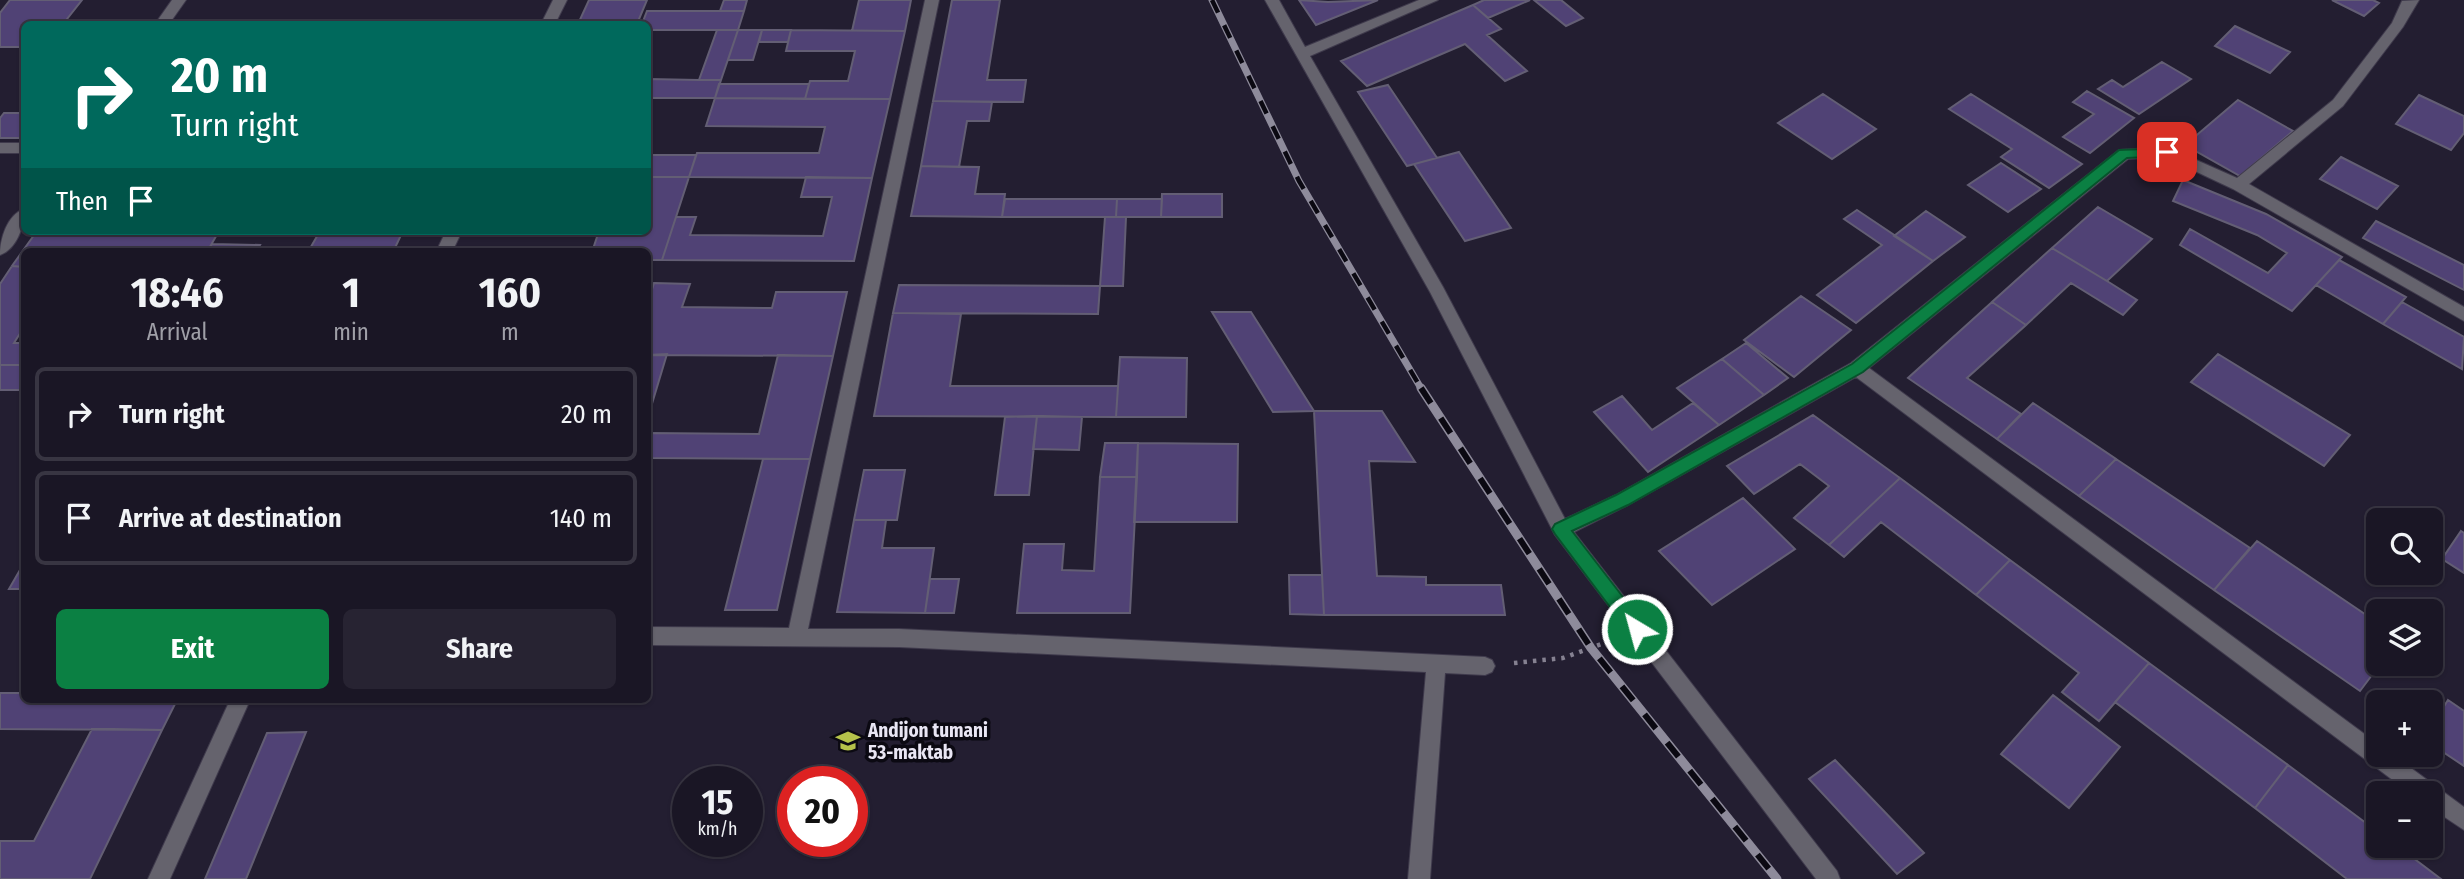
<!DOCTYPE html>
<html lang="en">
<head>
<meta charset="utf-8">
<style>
	body { margin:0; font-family:"Fira Sans Condensed",sans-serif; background:#272332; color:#f1f3f6; height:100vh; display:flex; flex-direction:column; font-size:26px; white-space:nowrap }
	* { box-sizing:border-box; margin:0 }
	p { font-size:23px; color:#9f9fa7 }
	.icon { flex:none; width:38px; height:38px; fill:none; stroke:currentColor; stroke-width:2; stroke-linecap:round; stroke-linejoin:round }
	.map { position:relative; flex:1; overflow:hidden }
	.details { position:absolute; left:21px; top:248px; width:630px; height:455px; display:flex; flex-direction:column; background:#1a1625; border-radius:10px; box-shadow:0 2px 5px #0004,0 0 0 2px #383542 }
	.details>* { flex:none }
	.hud { position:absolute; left:21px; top:21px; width:630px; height:214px; border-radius:10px; box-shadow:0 2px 5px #0004,0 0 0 2px #383542; background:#00695c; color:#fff; overflow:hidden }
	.tools { position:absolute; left:2366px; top:508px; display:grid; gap:14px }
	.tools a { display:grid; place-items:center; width:77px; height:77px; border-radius:10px; background:#1a1625; box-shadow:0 2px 5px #0004,0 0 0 2px #383542; font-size:35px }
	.speed { position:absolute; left:672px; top:766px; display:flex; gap:14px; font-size:35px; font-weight:700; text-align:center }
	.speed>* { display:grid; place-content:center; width:91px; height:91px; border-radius:50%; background:#1a1625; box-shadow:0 2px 5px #0004,0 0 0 2px #383542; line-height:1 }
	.speed small { font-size:18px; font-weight:400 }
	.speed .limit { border:10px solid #d22; background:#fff; color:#111 }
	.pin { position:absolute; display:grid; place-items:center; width:60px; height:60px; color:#fff; margin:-30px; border-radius:14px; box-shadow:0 4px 10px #0006 }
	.me { position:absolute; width:77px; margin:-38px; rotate:323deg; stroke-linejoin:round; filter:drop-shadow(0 0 5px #0008) }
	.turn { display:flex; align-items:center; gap:24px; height:147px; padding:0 35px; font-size:32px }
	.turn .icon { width:91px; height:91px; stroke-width:2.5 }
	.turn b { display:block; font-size:49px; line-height:60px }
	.then { display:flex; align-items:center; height:66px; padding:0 35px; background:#0003; gap:14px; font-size:26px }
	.eta { display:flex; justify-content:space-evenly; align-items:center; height:119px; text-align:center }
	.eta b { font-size:42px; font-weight:700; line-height:49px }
	.action { display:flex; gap:14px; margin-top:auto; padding:14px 35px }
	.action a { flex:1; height:80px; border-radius:10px; background:#0b8043; color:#fff; font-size:28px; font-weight:700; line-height:80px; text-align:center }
	.action a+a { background:#272332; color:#f1f3f6 }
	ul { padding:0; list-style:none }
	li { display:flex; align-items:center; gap:21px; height:94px; margin:0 14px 10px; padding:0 21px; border:4px solid #383542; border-radius:10px }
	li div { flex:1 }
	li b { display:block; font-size:26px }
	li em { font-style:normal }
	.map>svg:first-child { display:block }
</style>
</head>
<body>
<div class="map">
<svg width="2464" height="879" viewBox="0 0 2464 879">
	<rect width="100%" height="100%" fill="#231e31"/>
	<!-- building -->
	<path fill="#504275" stroke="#635e74" stroke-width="2" d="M10 0H82L63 24H24V47H0V13Z
		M589 0H647L637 24H578Z
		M724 0H747L744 11H720Z
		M859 0H911L905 31H852Z
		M952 0H1000L987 80H1026L1023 102 933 101Z
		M1299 0 1328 2 1378 0 1316 25Z
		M1484 0H1530L1488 18 1473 5Z
		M1534 0H1561L1583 18 1566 26Z
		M2332 0H2373L2379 3 2364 16Z
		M1473 5 1501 29 1487 35 1527 71 1505 81 1465 44 1367 86 1341 61Z
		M647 11H744L738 30H648V24H642Z
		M112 20H138L135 24H108Z
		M2235 26 2290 52 2270 73 2215 46Z
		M717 30H738L721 80H699Z
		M738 30H762L753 60H728Z
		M762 30H791L788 42H759Z
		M791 30 905 31 890 99H805L810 81H848L855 51H786Z
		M2162 62 2191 79 2139 114 2098 89 2112 80 2123 87Z
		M648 79 699 80H721L715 98H648Z
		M719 84H809L805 99 715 98Z
		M1388 85 1437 158 1407 166 1358 92Z
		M2087 91 2134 118 2090 153 2063 137 2094 114 2073 102Z
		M1823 94 1876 129 1832 159 1778 123Z
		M1971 94 2082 164 2049 188 2001 157 2012 149 1949 109Z
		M2419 95 2464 116V133L2451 150 2396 124Z
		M715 98 890 99 872 178 689 177 697 153H819L825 127 706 126Z
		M2238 100 2293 131 2240 176 2185 145Z
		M933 101 992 102 989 121H967L959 167 921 166Z
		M4 113H24V138H0V118Z
		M1459 152 1511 228 1465 241 1414 164Z
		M648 155H696L689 177H648Z
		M2341 157 2398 186 2377 209 2320 179Z
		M2001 163 2041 189 2008 212 1968 185Z
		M921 166 979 167 975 194H1005L1002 217 911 216Z
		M648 177H689L662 260H648V252H592L599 231H648Z
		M806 177 872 178 854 261 662 260 676 217H696L690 235 823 236 832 197H801Z
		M2183 180 2266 214 2342 257 2292 311 2180 245 2190 229 2268 273 2287 253 2257 235 2173 201Z
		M1162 194H1222V217H1161Z
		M1005 199H1117L1116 217H1002Z
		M1117 199H1162L1161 217H1116Z
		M2098 207 2152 239 2107 281 2052 248Z
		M1857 210 1933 261 1856 323 1817 295 1882 245 1844 219Z
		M1926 211 1965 237 1933 261 1894 236Z
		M1105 217H1126L1123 286H1100Z
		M2376 221 2464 265V290L2363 238Z
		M37 231H219L207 252H24V267L12 266Z
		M320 231H403L393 252H308Z
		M212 244 260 245 256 252H207Z
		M2052 248 2107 281 2137 300 2123 315 2071 283 2026 325 1992 302Z
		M2339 260 2406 297 2383 324 2316 285Z
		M12 266 24 267V327L14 343H24V365H0V284Z
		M654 283 690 284 682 307 772 308 776 292H847L833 356 648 355V303Z
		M899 285 1100 286 1098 314 893 313Z
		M1801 296 1851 330 1794 377 1744 340Z
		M1992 302 2026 325 1967 378 2021 414 1997 439 1908 378Z
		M2402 302 2464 337 2462 369 2383 324Z
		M1212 312H1251L1314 411 1273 412Z
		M893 313 961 314 950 386H1118L1116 417 874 416Z
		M1746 343 1788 378 1764 395 1722 359Z
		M667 354 648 417V355Z
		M2218 354 2350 435 2324 466 2191 382Z
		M778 355 833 356 810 459 648 458V433L759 434Z
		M1120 357 1187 358 1186 417H1116Z
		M1722 359 1764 395 1719 425 1677 388Z
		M0 365H24V390H0Z
		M1622 396 1652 430 1693 403 1719 425 1648 472 1594 412Z
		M2033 403 2116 459 2079 496 1997 439Z
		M1314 411H1382L1415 462 1369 461 1377 576 1426 577V585H1501L1505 615H1324Z
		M1813 415 1900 478 1829 545 1794 518 1829 486 1800 464 1754 494 1727 466Z
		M1037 416 1082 417 1079 450 1033 449Z
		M1037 416 1029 495H995L1005 417Z
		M1105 443H1138L1137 477H1100Z
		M1138 443 1238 444 1237 522H1134Z
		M763 459H810L777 610H725Z
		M2116 459 2250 548 2214 590 2079 496Z
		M864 470H905L897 520H854Z
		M1100 477H1137L1130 613H1017L1024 544H1064L1062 570 1094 571Z
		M1900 478 2010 560 1976 595 1881 522 1844 557 1829 545Z
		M1743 498 1795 549 1712 605 1659 551Z
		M854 520H886L882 548H934L925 613 837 612Z
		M2461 531 2464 533V573L2442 559Z
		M2257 541 2378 623V663H2381L2360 691 2214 590Z
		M2010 560 2149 663 2099 721 2062 692 2079 673 1976 595Z
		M24 563V589H9Z
		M1289 575H1322L1324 615 1290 614Z
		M930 579H959L954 613H925Z
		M2149 663 2288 765 2255 808 2115 702Z
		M0 693H24V700H177L162 730 0 729Z
		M2053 695 2120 747 2069 808 2001 754Z
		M2448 700 2464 711V766L2431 744V727Z
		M92 729 162 730 90 879H0V841H34Z
		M306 732 246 879H205L267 733Z
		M1835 760 1924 853 1897 874 1809 779Z
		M2288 765 2378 832V845H2396L2441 879H2347L2255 808Z"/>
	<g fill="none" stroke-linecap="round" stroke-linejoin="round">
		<!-- minor casing -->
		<g stroke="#3f3a4c" stroke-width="2">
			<path id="minor" d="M172 0H186L169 24H155Z
				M553 0H567L555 24H541Z
				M925 0H939L808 629H899L1485 657 1492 660 1495 666 1492 672 1485 675 1445 673 1430 879H1408L1426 672 899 647 648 645V627L789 628Z
				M1265 0H1279L1305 47 1419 0H1438L1310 56 1443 287 1565 519 1616 495 1851 363 2119 150 2167 147 2237 178 2333 100 2392 23 2402 1 2419 0 2403 27 2343 106 2249 184 2464 307V321L2233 189 2165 157 2128 159 1869 368 2378 744V754H2392L2464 807V830L2431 808V793H2410L1856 377 1628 505 1574 532 1837 871 1840 879H1816L1555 535 1430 292Z
				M0 143H24V153H0Z
				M24 209C25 225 17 249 0 255 0 239 7 215 24 209Z
				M446 231H462L452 252H436Z
				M230 700H250L170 879H148Z"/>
		</g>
		<!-- path -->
		<path stroke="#858191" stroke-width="4.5" stroke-dasharray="3.5 6" stroke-linecap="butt" d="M1514 663 1563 658 1607 642"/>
		<!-- minor -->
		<use href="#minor" fill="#65636d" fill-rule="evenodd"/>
		<!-- rail-far1 casing -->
		<g stroke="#8e8b9b" stroke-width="7">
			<path id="rail-far1" d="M1212 0 1299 181 1422 390"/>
		</g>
		<!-- rail casing -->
		<g stroke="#8e8b9b" stroke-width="9">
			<path id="rail" d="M1421 388 1591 648 1777 879"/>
		</g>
		<!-- rail-far1 -->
		<use href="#rail-far1" stroke="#0b0912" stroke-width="4.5" stroke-dasharray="14" stroke-linecap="butt"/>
		<!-- rail -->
		<use href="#rail" stroke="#0b0912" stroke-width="6" stroke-dasharray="18" stroke-linecap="butt"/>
	</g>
	<!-- route -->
	<path fill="#0b8043" stroke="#07532c" stroke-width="2" d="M2167 148 2174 152 2172 156 2127 158 1863 372 1628 505 1572 531 1643 623 1646 629 1643 635 1637 637 1631 635 1555 534 1552 529 1555 524 1616 495 1852 364 2119 150Z"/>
	<!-- icons -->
	<defs>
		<g id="school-bare" transform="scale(1.89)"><path d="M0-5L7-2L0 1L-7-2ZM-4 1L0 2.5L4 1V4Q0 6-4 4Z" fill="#b5c24a" stroke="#0b0912" stroke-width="2.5" paint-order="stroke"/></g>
	</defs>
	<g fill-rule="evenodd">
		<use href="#school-bare" x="848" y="741"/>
	</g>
	<g text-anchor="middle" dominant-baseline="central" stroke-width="7" stroke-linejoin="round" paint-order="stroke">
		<!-- poi labels -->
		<g font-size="19" font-weight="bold" fill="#e9e6f4" stroke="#0b0912" text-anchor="start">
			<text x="868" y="730">Andijon tumani<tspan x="868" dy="22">53-maktab</tspan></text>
		</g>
	</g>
</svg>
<div class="tools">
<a><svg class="icon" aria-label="search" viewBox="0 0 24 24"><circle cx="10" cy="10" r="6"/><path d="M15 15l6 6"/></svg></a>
<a><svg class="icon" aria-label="layers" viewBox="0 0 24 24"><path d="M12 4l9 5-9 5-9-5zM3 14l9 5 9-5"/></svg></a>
<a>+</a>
<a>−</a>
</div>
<div class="speed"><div>15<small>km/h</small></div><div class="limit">20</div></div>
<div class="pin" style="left:2167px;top:152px;background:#d93025"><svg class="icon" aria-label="arrive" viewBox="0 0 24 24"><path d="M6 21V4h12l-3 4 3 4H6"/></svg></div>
<svg class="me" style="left:1637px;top:629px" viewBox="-20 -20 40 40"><circle r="17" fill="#0b8043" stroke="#fff" stroke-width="3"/><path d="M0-11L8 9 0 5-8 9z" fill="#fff"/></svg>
<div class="hud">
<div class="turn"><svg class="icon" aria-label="right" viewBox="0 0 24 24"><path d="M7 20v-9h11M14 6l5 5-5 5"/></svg><div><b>20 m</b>Turn right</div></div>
<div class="then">Then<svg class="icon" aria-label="arrive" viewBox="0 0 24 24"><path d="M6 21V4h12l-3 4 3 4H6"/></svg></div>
</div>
<section class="details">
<div class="eta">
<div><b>18:46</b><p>Arrival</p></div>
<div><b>1</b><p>min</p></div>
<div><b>160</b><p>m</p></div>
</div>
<ul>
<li><svg class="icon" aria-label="right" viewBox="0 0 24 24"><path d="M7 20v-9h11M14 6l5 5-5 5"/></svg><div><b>Turn right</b></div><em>20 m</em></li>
<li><svg class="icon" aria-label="arrive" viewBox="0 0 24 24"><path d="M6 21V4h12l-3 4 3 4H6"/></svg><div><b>Arrive at destination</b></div><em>140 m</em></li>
</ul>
<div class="action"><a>Exit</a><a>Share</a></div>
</section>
</div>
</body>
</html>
